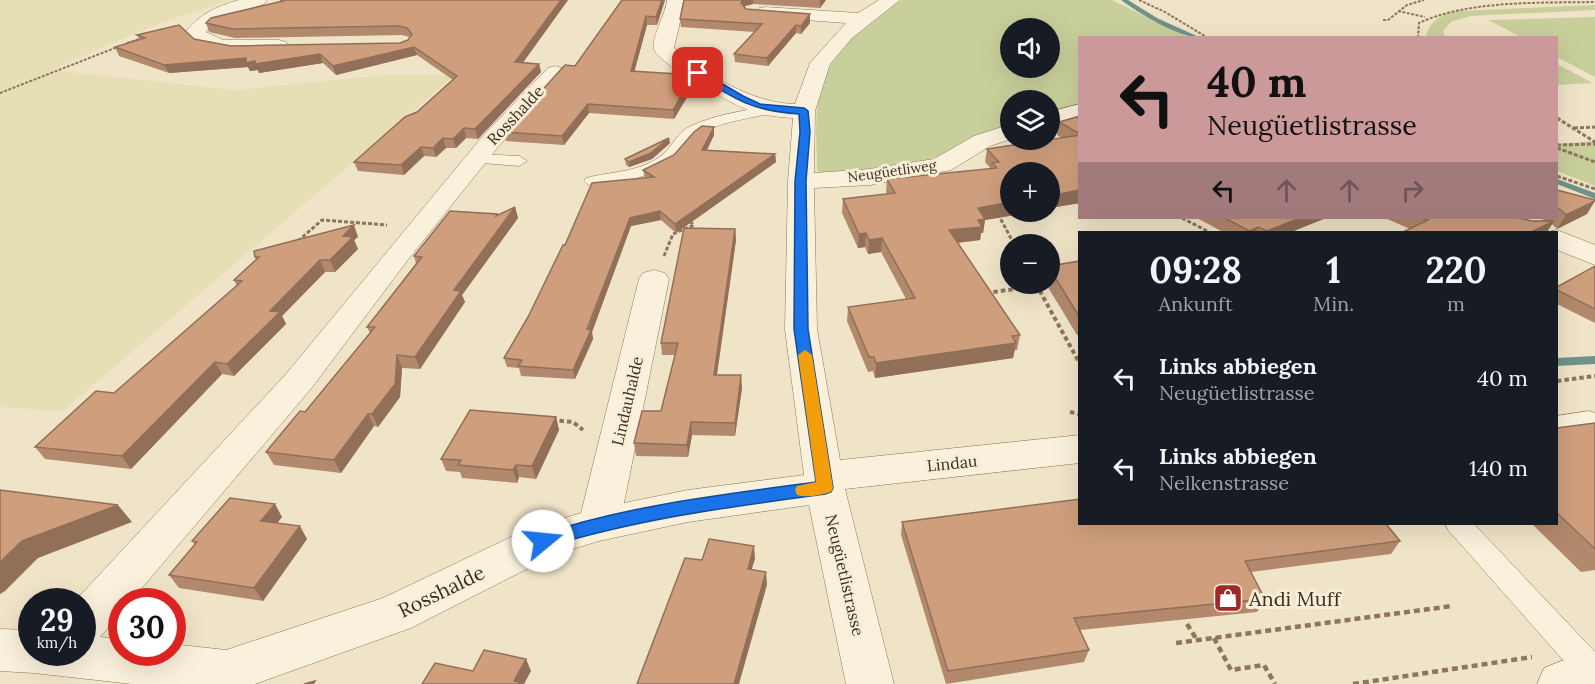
<!DOCTYPE html>
<html lang="de">
<head>
<meta charset="utf-8">
<style>
	body { margin:0; font-family:Lora,serif; background:#20242c; color:#f1f3f6; height:100vh; display:flex; flex-direction:column; font-size:22px; white-space:nowrap }
	* { box-sizing:border-box; margin:0 }
	p { font-size:20px; color:#9ea1a6 }
	.icon { flex:none; width:33px; height:33px; fill:none; stroke:currentColor; stroke-width:2; stroke-linecap:round; stroke-linejoin:round }
	.map { position:relative; flex:1; overflow:hidden }
	.side { position:absolute; left:1078px; top:231px; width:480px; height:294px; display:flex; flex-direction:column; background:#171b24; border-radius:0px; box-shadow:0 6px 24px #0002 }
	.side>* { flex:none }
	.banner { position:absolute; left:1078px; top:36px; width:480px; height:183px; border-radius:0px; box-shadow:0 6px 24px #0002; background:#cc999b; color:#111; overflow:hidden }
	.fabs { position:absolute; left:1000px; top:18px; display:grid; gap:12px }
	.fabs a { display:grid; place-items:center; width:60px; height:60px; border-radius:50%; background:#171b24; box-shadow:0 6px 24px #0002; font-size:30px }
	.speed { position:absolute; left:18px; top:588px; display:flex; gap:12px; font-size:30px; font-weight:700; text-align:center }
	.speed>* { display:grid; place-content:center; width:78px; height:78px; border-radius:50%; background:#171b24; box-shadow:0 6px 24px #0002; line-height:1 }
	.speed small { font-size:15px; font-weight:400 }
	.speed .limit { border:9px solid #d22; background:#fff; color:#111 }
	.pin { position:absolute; display:grid; place-items:center; width:51px; height:51px; color:#fff; margin:-26px; border-radius:12px; box-shadow:0 3px 9px #0006 }
	.me { position:absolute; width:66px; margin:-33px; rotate:73deg; stroke-linejoin:round; filter:drop-shadow(0 0 4px #0008) }
	.turn { display:flex; align-items:center; gap:21px; height:126px; padding:0 30px; font-size:27px }
	.turn .icon { width:78px; height:78px; stroke-width:2.5 }
	.turn b { display:block; font-size:42px; line-height:51px }
	.lanes { display:flex; align-items:center; height:57px; padding:0 30px; background:#0003; justify-content:center; gap:30px; direction:ltr }
	.lanes .off { opacity:.35 }
	.eta { display:flex; justify-content:space-evenly; align-items:center; height:102px; text-align:center }
	.eta b { font-size:36px; font-weight:700; line-height:42px }
	ul { padding:0; list-style:none }
	li { display:flex; align-items:center; gap:18px; height:90px; padding:0 30px }
	li div { flex:1 }
	li b { display:block; font-size:22px }
	li em { font-style:normal }
	.map>svg:first-child { display:block }
</style>
</head>
<body>
<div class="map">
<svg width="1595" height="684" viewBox="0 0 1595 684">
	<rect width="100%" height="100%" fill="#f0e4c8"/>
	<!-- farmland -->
	<path fill="#e6deb5" d="M0 0H230L163 22 50 70 235 90 385 75H455L63 411 0 407Z"/>
	<!-- green -->
	<path fill="#c9cf9b" fill-rule="evenodd" d="M902 0H1112L1188 37 1080 38V107L1050 115V100H1011V126L919 164 822 174 817 170C817 146 814 120 819 96 828 52 865 21 902 0ZM1011 28H1050V68H1011Z
		M1595 5V10L1470 16 1451 22 1443 31 1445 37 1426 36C1431 19 1440 16 1456 11Z
		M1595 17V77L1557 57V38L1521 37 1488 20Z
		M1557 64 1593 83 1557 85Z
		M1595 141V186L1557 171V144Z"/>
	<g fill="none" stroke-linecap="round" stroke-linejoin="round">
		<!-- stream -->
		<path fill="#6f938a" fill-rule="evenodd" d="M1121 0H1128L1157 18 1201 38C1180 38 1138 13 1121 0Z
			M1557 179 1595 193V199L1557 184Z
			M1595 356V364L1557 366V358Z"/>
		<!-- service casing -->
		<g stroke="#8d765c" stroke-width="1">
			<path id="service" d="M772 105 779 109 777 112C752 118 725 121 702 132 688 138 685 152 674 161 661 172 595 196 584 181L586 178C612 171 639 173 662 155 673 146 677 132 691 126 716 114 745 111 772 105Z
				M476 154 519 156 527 161 519 166 470 162 468 159Z
				M1589 411 1595 413V432L1584 428 1557 432V416Z
				M1445 524H1474L1595 652V684H1584L1449 531Z"/>
		</g>
		<!-- minor casing -->
		<g stroke="#8d765c" stroke-width="1">
			<path id="minor" d="M239 0H267L264 4 230 15 214 24 206 32 223 40H279L286 42 289 46 286 50C261 56 202 57 185 33 199 14 217 6 239 0Z
				M667 0H685L674 48C708 75 751 103 795 104L810 63 846 23 765 17 759 16 756 12 759 8 765 7 858 13 879 0H900L852 38 830 64 815 111 814 173 870 169 934 159 974 136 1011 124V139L990 146 951 170 870 185 814 188 817 329 840 460 1080 435V463L845 489 894 684H846L809 505 688 522 599 541 556 554 411 628 255 684H132L34 673 0 671V629L32 630V652H82V602H74L286 374 482 137 548 68 555 66 562 68 565 72 562 76 498 147 407 261 310 390 130 602H122V612L100 637 122 639V652H172V644L226 650 383 598 528 529 581 513 639 279 643 273 654 270 665 273 669 279 624 503 688 490 804 475 785 329 788 181 793 118C779 117 765 116 751 111 735 106 658 64 654 49 651 38 666 14 667 0Z
				M1080 104V118L1050 126V112Z
				M1557 230 1595 245V265L1557 250V232H1549Z"/>
		</g>
		<!-- secondary casing -->
		<g stroke="#6f573f" stroke-width="1">
			<path id="secondary" d="M1595 655V684H1537L1544 668 1561 661Z"/>
		</g>
		<!-- path-far3 -->
		<path stroke="#8d765c" stroke-width="2" stroke-dasharray="3 1.5" stroke-linecap="butt" d="M1139 0 1165 12 1208 38
			M1398 11 1425 17
			M1383 20H1388L1407 5 1424 0
			M1418 38 1419 23C1468 0 1541 3 1595 2
			M127 43 142 38
			M0 93 120 46"/>
		<!-- path-far2 -->
		<path stroke="#8d765c" stroke-width="3" stroke-dasharray="4 2" stroke-linecap="butt" d="M1557 118 1595 142
			M1574 128 1595 127
			M1557 145 1595 144
			M1557 148 1595 162
			M1557 176 1595 189
			M998 214 1014 244
			M1182 218 1209 232
			M298 241 322 220 387 225
			M664 256 673 234 694 225 688 220"/>
		<!-- path-far1 -->
		<path stroke="#8d765c" stroke-width="4" stroke-dasharray="4.5 3" stroke-linecap="butt" d="M1036 284 1080 364
			M986 293 1037 286
			M1557 381 1595 376
			M1070 412 1080 414
			M552 420 573 422 583 430"/>
		<!-- path -->
		<path stroke="#8d765c" stroke-width="4.5" stroke-dasharray="6 4" stroke-linecap="butt" d="M1187 624 1197 640
			M1214 638 1231 670 1264 665 1275 684
			M1176 643 1452 606
			M1353 684 1532 657"/>
		<!-- service -->
		<use href="#service" fill="#faf1dc" fill-rule="evenodd"/>
		<!-- minor -->
		<use href="#minor" fill="#faf1dc" fill-rule="evenodd"/>
		<!-- secondary -->
		<use href="#secondary" fill="#faf1dc" fill-rule="evenodd"/>
	</g>
	<!-- wall -->
	<path fill="#b2896c" d="M280 0H568L523 62 539 64 541 72 478 139 466 138 456 148H446L436 157 424 156 404 175 358 171 354 162 417 112 453 80 417 55 336 75 323 63 259 73 258 70 250 71 248 67 169 73 119 56 115 47 139 39 137 35 194 39 231 46 400 43 408 40 410 37 402 35 235 38 209 32 206 23 280 2Z
		M665 0 657 25H647L634 72 695 84 674 119 589 113 564 145 506 141 504 132 575 66Z
		M684 0H826L820 8 753 4 745 6 744 7 746 9 810 14V23L801 34 796 33 768 66 735 62 734 54 755 32 681 27 680 19Z
		M1080 116V203L1050 208V172L1011 212H1033L985 220 983 233H981L980 240 957 243 1020 335 1017 350H1015L1013 358 875 378 873 371 868 372 847 321 848 307 906 299 881 252 868 254 865 247 858 248 842 213 843 199 887 194 886 192 887 179 991 169 985 162 987 149 1062 138 1057 135 1059 122Z
		M714 127V135L707 150 775 154 776 162 676 233 661 220 631 226 592 332 593 339 575 379 521 376 519 368 507 367 504 358 528 317 565 245 645 178 643 170 674 155Z
		M670 143 652 159 629 167 626 165 625 159Z
		M1557 190 1587 214 1557 229 1552 224 1547 232 1410 229 1385 218H1518L1532 221H1546L1539 218H1557Z
		M515 207 518 218 462 295 465 302 420 369 402 368 400 397 378 427 374 426 341 473 274 465 266 452 305 412 370 333 367 327 416 263 414 256 497 214V215Z
		M1197 218H1326L1291 232H1223Z
		M735 229 736 240 717 375 742 388 735 436 692 435 688 457 636 456 634 443 661 411 675 355H662L661 343Z
		M358 237 354 240 358 249 335 272H325L282 316 286 324 234 376 222 374 131 469 45 459 35 447 114 393 237 286 234 280 256 260 255 257Z
		M1080 261V335H1077L1046 284H1050V266Z
		M1595 266V323L1557 304V287Z
		M556 417 559 430 536 479 519 477 517 483 462 478 460 472 446 471 441 459Z
		M1595 423V570L1581 572 1532 524H1557V428Z
		M282 517 277 523 307 539 263 601 179 588 169 575 195 545 192 541Z
		M902 522 1400 541 1391 554 1251 572 1265 599 1257 612 1080 630 1089 650 1084 662 946 684 901 535Z"/>
	<!-- shaded-wall -->
	<path fill="#916f58" d="M561 0H568L517 71 515 62Z
		M662 0H665L657 25 656 17Z
		M743 0H753V4L745 6 742 11 741 3Z
		M820 0H826L820 8Z
		M810 14V23L801 34V26Z
		M646 16 647 25 632 80 631 71Z
		M796 25V33L768 66 767 58Z
		M414 47 417 55 336 75 333 66Z
		M320 54 323 63 259 73 258 70 250 71 248 67 169 73 164 65 246 58Z
		M539 64 541 72 478 139 475 129Z
		M694 75 695 84 674 119 673 110Z
		M588 104 589 113 564 145 562 136Z
		M714 127V135L703 158 702 150Z
		M464 128 466 138 456 148 453 139Z
		M443 138 446 148 436 157 433 148Z
		M669 138 670 143 652 159 629 167V162Z
		M421 147 424 156 404 175 401 165Z
		M775 154 776 162 676 233 675 224Z
		M1080 190V203L1050 208V196Z
		M1595 201 1587 214 1557 229 1566 215Z
		M1011 202V212H1033L985 220 983 233H981L980 240 947 244 949 230 978 208Z
		M515 207 518 218 462 295 465 302 420 369 415 357 454 290Z
		M660 211 661 220 631 226 592 332 593 339 575 379 573 370 630 218Z
		M1300 218H1326L1291 232H1266L1267 231Z
		M1554 221 1547 232H1531Z
		M354 225 358 237 354 240 358 249 335 272 330 260 343 236Z
		M1258 227 1256 232H1248L1249 231Z
		M735 229 736 240 715 387 714 375Z
		M866 233 865 247 858 248 859 234Z
		M882 238 881 252 868 254 869 240Z
		M320 260 325 272 282 316 286 324 234 376 227 364 270 311Z
		M1080 323V335H1077Z
		M1016 343 1013 358 875 378 876 363Z
		M397 355 402 368 400 397 378 427 372 414Z
		M215 362 222 374 131 469 122 456Z
		M741 375 742 388 735 436V423Z
		M368 414 374 426 341 473 334 460Z
		M556 417 559 430 536 479 532 466Z
		M691 422 692 435 688 457 687 445Z
		M516 465 519 477 517 483 513 470Z
		M275 504 282 517 269 534 261 521Z
		M118 505 132 522 38 558 5 591 0 594V562L22 541Z
		M300 526 307 539 263 601 254 588Z
		M754 546 755 559 748 581V569Z
		M766 572 767 585 739 684H734Z
		M526 659 531 671 524 684H516L514 681Z"/>
	<!-- building -->
	<path fill="#cf9f7d" stroke="#916f58" stroke-width="1.5" d="M282 0H561L515 62 539 64 475 129 464 128 453 139 443 138 433 148 421 147 401 165 354 162 405 117 417 112 457 76 414 47 333 66 320 54 255 64V61L246 63V58L164 65 115 47 145 38 137 35 179 25 194 39 231 46 400 43 408 40 412 34 407 28 399 26 232 29 206 23 211 18 283 1Z
		M622 0H662L656 17 646 16 631 71 694 75 673 110 588 104 562 136 504 132 565 65 575 66Z
		M684 0H743L741 3 746 9 810 14 801 26 796 25 767 58 734 54 762 24 680 19Z
		M1080 116V134L1059 122Z
		M702 126 714 127 702 150 775 154 675 224 660 211 630 218 587 329 591 330 573 370 518 366 522 360 504 358 528 317 563 245H565L592 183 654 177 643 170 674 155 694 132Z
		M1080 135V190L1050 196V172H1011V202L978 208 985 219 978 220 982 227 949 230 1020 335 1012 336 1016 343 876 363 874 357H869L848 307 915 298 882 238 869 240 866 233 859 234 843 199 895 193 887 179 997 168 992 163 999 162 987 149Z
		M669 138 651 153 629 162 625 159Z
		M1557 190 1595 200V201L1566 215 1561 210 1557 208Z
		M515 207 454 290 461 291 415 357 397 355 395 384 372 414H368L334 460 266 452 300 411 305 412 375 327H367L422 257 414 256 450 211 497 214 496 216Z
		M1225 218H1300L1267 231 1258 227 1249 231Z
		M1421 218H1518L1532 221H1554L1531 232H1403L1428 220Z
		M354 225 343 236 353 237 330 260H320L270 311 280 312 227 364 215 362 122 456 35 447 96 391 114 393 242 281 234 280 259 257H255L254 251Z
		M684 228 735 229 714 375H741L735 423 691 422 687 445 634 443 642 411H661L678 343H661Z
		M1080 261V318L1050 269V266Z
		M1595 266V309L1557 290V287Z
		M470 410 556 417 532 466 516 465 513 470 458 465 461 460 441 459Z
		M1595 423V549L1557 513V428Z
		M0 490 118 505 22 541 0 562Z
		M230 498 275 504 261 521 300 526 254 588 169 575 197 542 192 541Z
		M1080 499V524H1386L1400 541 1245 561 1265 599 1074 618 1089 650 948 671 902 522Z
		M709 539 754 546 748 569 766 572 734 684H637L685 558 702 560Z
		M484 650 526 659 514 681 519 682V684H422L435 663 473 671Z
		M315 681 313 684H304Z"/>
	<!-- route -->
	<path fill="#1a73e8" stroke="#114b97" stroke-width="1.5" d="M695 71H701L743 96 760 104 804 108 808 111 810 132 806 181 808 329 833 488 831 492 825 494C728 507 637 519 543 548L537 546 534 541 537 536C627 505 722 495 816 482L794 329 795 181 800 132 799 114C752 111 734 99 695 74Z"/>
	<!-- slow -->
	<path fill="#f59e0b" d="M805 350 812 355 833 488 831 492C821 495 807 498 797 495L795 490 797 486 816 482 798 355Z"/>
	<!-- icons -->
	<defs>
		<g id="shop-square" transform="scale(1.5)"><rect x="-9" y="-9" width="18" height="18" rx="4" fill="#9e2a2b" stroke="#f7eed8"/><path d="M-5-2.5h2.3a2.7 3.5 0 0 1 5.4 0H5L5.5 6h-11ZM-1.5-2.5h3a1.5 2.3 0 0 0-3 0Z" fill="#fff"/></g>
	</defs>
	<g fill-rule="evenodd">
		<use href="#shop-square" x="1228" y="598"/>
	</g>
	<g text-anchor="middle" dominant-baseline="central" stroke-width="6" stroke-linejoin="round" paint-order="stroke">
		<!-- far-street labels -->
		<g font-size="14" fill="#3d2e20" stroke="#f7eed8">
			<text transform="translate(892 171) rotate(-8)">Neugüetliweg</text>
		</g>
		<!-- street labels -->
		<g font-size="16" fill="#3d2e20" stroke="#f7eed8">
			<text transform="translate(515 115) rotate(-47)">Rosshalde</text>
			<text transform="translate(627 401) rotate(-77)">Lindauhalde</text>
			<text transform="translate(952 463) rotate(-6)">Lindau</text>
			<text transform="translate(845 575) rotate(77)">Neugüetlistrasse</text>
		</g>
		<!-- near-street labels -->
		<g font-size="20" fill="#3d2e20" stroke="#f7eed8">
			<text transform="translate(441 591) rotate(-26)">Rosshalde</text>
		</g>
		<!-- near-poi labels -->
		<g font-size="20" fill="#3d2e20" stroke="#f7eed8" text-anchor="start">
			<text x="1249" y="598">Andi Muff</text>
		</g>
	</g>
</svg>
<div class="fabs">
<a><svg class="icon" aria-label="sound" viewBox="0 0 24 24"><path d="M4 9h4l5-4v14l-5-4H4zM17 9q2 3 0 6"/></svg></a>
<a><svg class="icon" aria-label="layers" viewBox="0 0 24 24"><path d="M12 4l9 5-9 5-9-5zM3 14l9 5 9-5"/></svg></a>
<a>+</a>
<a>−</a>
</div>
<div class="speed"><div>29<small>km/h</small></div><div class="limit">30</div></div>
<div class="pin" style="left:698px;top:73px;background:#d93025"><svg class="icon" aria-label="arrive" viewBox="0 0 24 24"><path d="M6 21V4h12l-3 4 3 4H6"/></svg></div>
<svg class="me" style="left:543px;top:541px" viewBox="-20 -20 40 40"><circle r="19" fill="#fff"/><path d="M0-13L10 11 0 6-10 11z" fill="#1a73e8"/></svg>
<div class="banner">
<div class="turn"><svg class="icon" aria-label="left" viewBox="0 0 24 24"><path d="M17 20v-9H6M10 6l-5 5 5 5"/></svg><div><b>40 m</b>Neugüetlistrasse</div></div>
<div class="lanes"><svg class="icon" aria-label="left" viewBox="0 0 24 24"><path d="M17 20v-9H6M10 6l-5 5 5 5"/></svg><svg class="icon off" aria-label="ahead" viewBox="0 0 24 24"><path d="M12 20V5M6 11l6-6 6 6"/></svg><svg class="icon off" aria-label="ahead" viewBox="0 0 24 24"><path d="M12 20V5M6 11l6-6 6 6"/></svg><svg class="icon off" aria-label="right" viewBox="0 0 24 24"><path d="M7 20v-9h11M14 6l5 5-5 5"/></svg></div>
</div>
<section class="side">
<div class="eta">
<div><b>09:28</b><p>Ankunft</p></div>
<div><b>1</b><p>Min.</p></div>
<div><b>220</b><p>m</p></div>
</div>
<ul>
<li><svg class="icon" aria-label="left" viewBox="0 0 24 24"><path d="M17 20v-9H6M10 6l-5 5 5 5"/></svg><div><b>Links abbiegen</b><p>Neugüetlistrasse</p></div><em>40 m</em></li>
<li><svg class="icon" aria-label="left" viewBox="0 0 24 24"><path d="M17 20v-9H6M10 6l-5 5 5 5"/></svg><div><b>Links abbiegen</b><p>Nelkenstrasse</p></div><em>140 m</em></li>
</ul>
</section>
</div>
</body>
</html>
